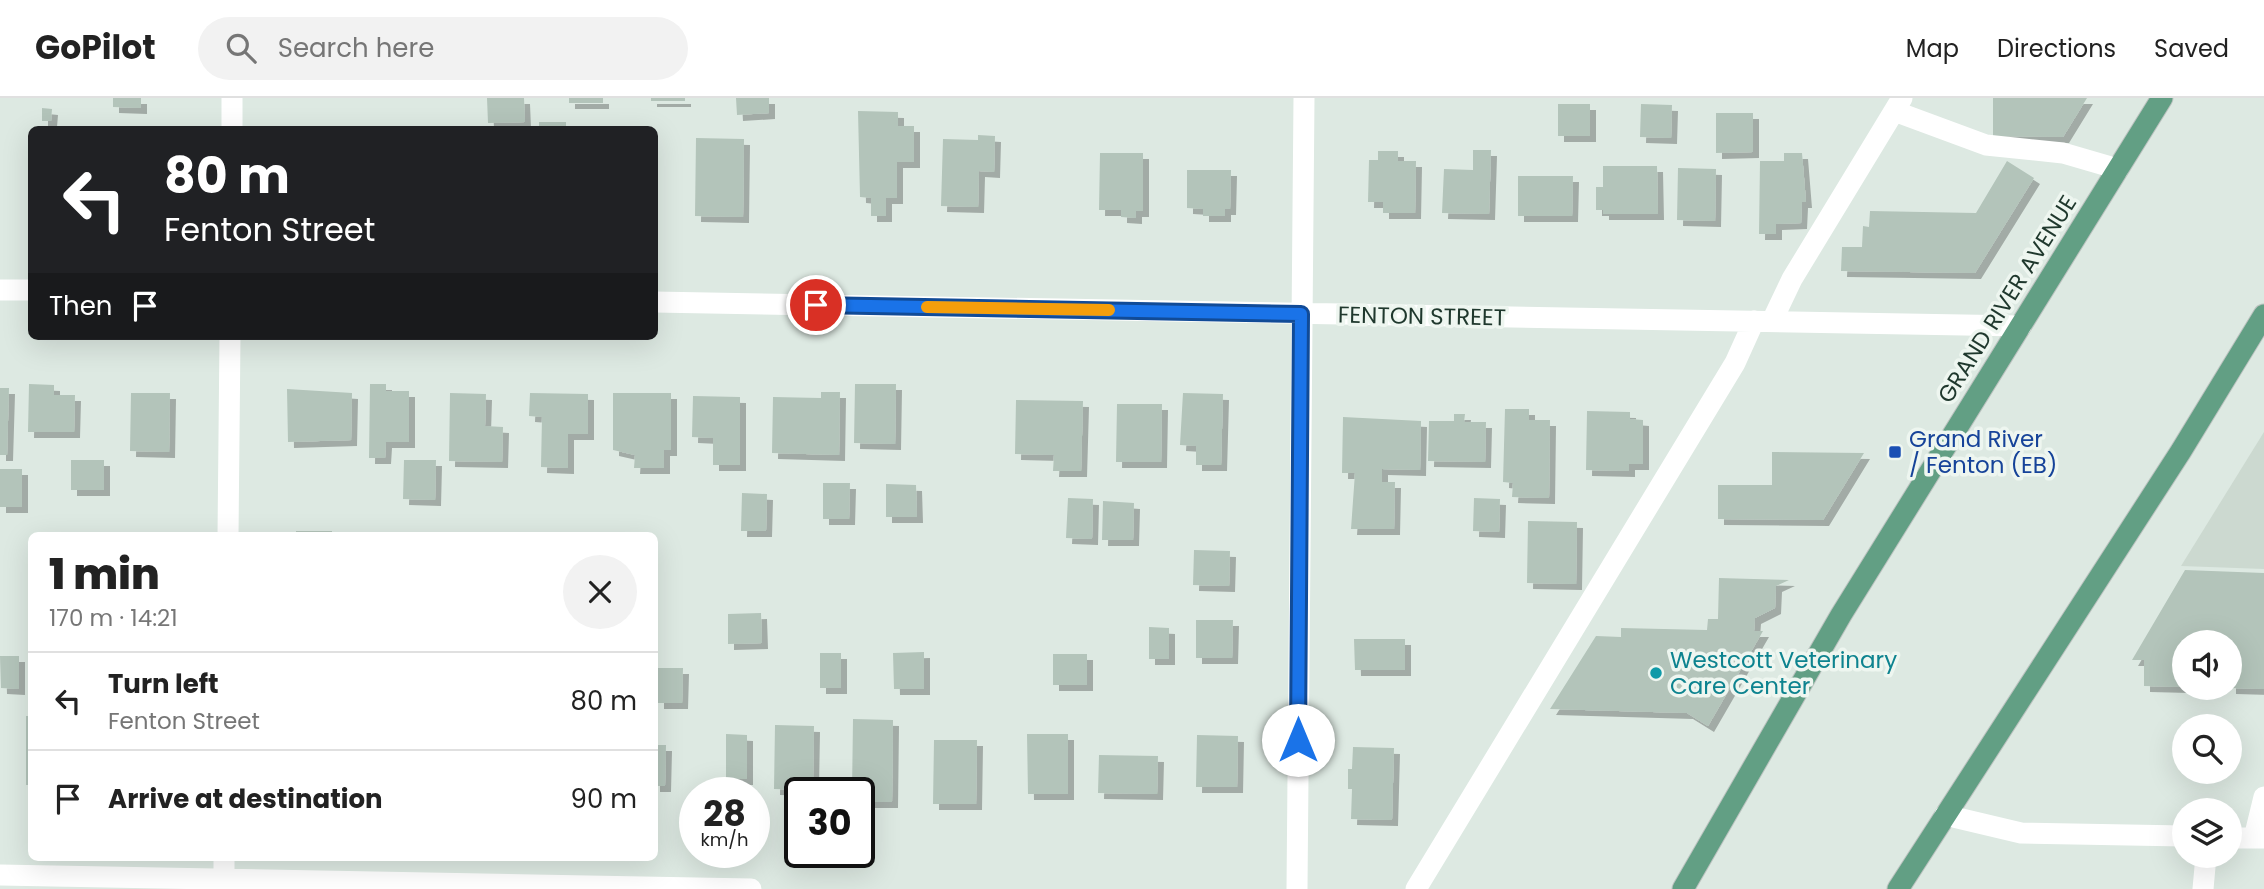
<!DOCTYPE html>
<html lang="en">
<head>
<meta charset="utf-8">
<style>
	body { margin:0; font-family:Poppins,sans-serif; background:#f2f2f2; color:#222; height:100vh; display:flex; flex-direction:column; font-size:26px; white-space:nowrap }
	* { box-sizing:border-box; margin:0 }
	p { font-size:23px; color:#767676 }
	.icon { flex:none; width:38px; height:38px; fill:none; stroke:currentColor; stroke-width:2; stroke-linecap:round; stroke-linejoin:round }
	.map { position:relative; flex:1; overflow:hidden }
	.details { position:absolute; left:28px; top:434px; width:630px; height:329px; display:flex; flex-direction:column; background:#fff; border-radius:10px; box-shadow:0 7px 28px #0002 }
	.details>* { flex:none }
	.top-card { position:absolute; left:28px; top:28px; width:630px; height:214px; border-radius:10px; box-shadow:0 7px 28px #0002; background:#202124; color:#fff; overflow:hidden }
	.tools { position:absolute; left:2172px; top:532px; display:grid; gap:14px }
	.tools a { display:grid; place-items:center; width:70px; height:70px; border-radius:50%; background:#fff; box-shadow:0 7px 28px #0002; font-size:35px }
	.speed { position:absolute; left:679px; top:679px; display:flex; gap:14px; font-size:35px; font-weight:700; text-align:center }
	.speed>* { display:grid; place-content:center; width:91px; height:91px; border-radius:50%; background:#fff; box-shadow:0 7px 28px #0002; line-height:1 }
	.speed small { font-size:18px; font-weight:400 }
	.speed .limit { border:4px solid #111; border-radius:10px; background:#fff; color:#111 }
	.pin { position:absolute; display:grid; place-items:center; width:60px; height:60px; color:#fff; margin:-30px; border:4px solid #fff; border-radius:50%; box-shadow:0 2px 7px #0007 }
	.me { position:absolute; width:77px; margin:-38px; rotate:0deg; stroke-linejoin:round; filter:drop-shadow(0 0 5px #0008) }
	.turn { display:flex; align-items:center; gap:24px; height:147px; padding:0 21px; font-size:32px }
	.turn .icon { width:91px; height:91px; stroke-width:2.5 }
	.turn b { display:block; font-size:49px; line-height:60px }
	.then { display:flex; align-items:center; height:66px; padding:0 21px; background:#0003; gap:14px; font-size:26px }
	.round { display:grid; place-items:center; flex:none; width:74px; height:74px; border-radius:37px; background:#f2f2f2 }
	.overview { display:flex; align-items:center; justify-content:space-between; height:119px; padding:0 21px }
	h1 { font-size:42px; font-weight:800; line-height:52px }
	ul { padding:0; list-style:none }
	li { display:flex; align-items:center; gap:21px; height:98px; padding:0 21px; border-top:2px solid #e0e0e0 }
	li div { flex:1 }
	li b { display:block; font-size:26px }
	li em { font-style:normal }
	header { display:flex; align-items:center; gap:42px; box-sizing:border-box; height:98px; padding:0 35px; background:#fff; border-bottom:2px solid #e0e0e0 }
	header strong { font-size:33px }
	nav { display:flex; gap:38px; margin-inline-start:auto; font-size:24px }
	.search { width:490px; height:63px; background:#f2f2f2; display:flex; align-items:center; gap:18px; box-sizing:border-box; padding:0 24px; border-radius:38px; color:#767676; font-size:26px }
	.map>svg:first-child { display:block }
</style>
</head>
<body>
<header>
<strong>GoPilot</strong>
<div class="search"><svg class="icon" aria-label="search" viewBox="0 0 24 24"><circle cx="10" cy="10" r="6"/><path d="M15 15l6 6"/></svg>Search here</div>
<nav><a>Map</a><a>Directions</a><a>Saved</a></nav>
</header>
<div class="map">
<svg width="2264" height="791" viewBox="0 0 2264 791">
	<defs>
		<filter id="shadow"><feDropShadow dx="6" dy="6" stdDeviation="0" flood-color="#0004"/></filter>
	</defs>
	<rect width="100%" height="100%" fill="#dde9e2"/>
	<!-- built -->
	<path fill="#ccd9d0" d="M2264 334V471L2181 468Z"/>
	<!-- building -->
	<path fill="#b3c4ba" filter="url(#shadow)" d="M113 0H141V10L113 9Z
		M487 0H524L525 24 488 25Z
		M569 0H603V5H569Z
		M651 0H685V3H651Z
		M736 0H769V15L737 17Z
		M1993 0H2087L2063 39 1993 38Z
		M1558 6H1590V38H1558Z
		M1641 6 1672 7 1671 40 1640 39Z
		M42 10 52 11 51 23H42Z
		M858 13 898 14V28H914V64H897V100H886V118H871V100L860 99Z
		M1716 15H1753V54L1716 55Z
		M539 24H566V32H539Z
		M978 37 995 38 994 74 979 73 978 109 941 108 943 41 978 42Z
		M696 40 744 41 743 119 695 118Z
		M1473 52H1491L1489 116 1442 115 1444 71 1473 72Z
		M1378 53H1398V63H1416L1415 115H1383V104H1368L1369 62H1378Z
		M1100 55H1143V113H1136V120L1121 119V112H1099Z
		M1784 55H1802L1806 104H1802L1801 125 1776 126V136H1759L1760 63H1784Z
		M2007 63 2034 80 1975 175 1841 173 1842 149H1862L1863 128 1869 129 1870 113 1976 115Z
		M1603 68H1657L1658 116H1603V112H1596V89H1603Z
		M1678 70 1716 71 1715 123 1677 122Z
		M1187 72H1231L1230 111H1225V118H1203V111L1187 110Z
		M1518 78H1573L1572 118H1518Z
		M29 286 54 287V297H75L74 334H28Z
		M370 286H386V293H409V344H386L385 360H369Z
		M855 286H896L895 346 854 345Z
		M0 290H9L7 357H0Z
		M287 291 352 295 351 342 288 344Z
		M821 294H840L839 357 772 355 773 299 821 300Z
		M131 295H170L169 354 130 353Z
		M450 295 486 296 485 328 503 329 502 364 449 363Z
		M530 295 588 296V336H568V370L541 369 542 319 529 318Z
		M613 295H671V352H664V370H634L635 357 613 352Z
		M1183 295 1223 296 1221 367H1196V348L1180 347Z
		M693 298 740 299V367H713V340L692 339Z
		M1016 302 1083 303 1081 373H1053L1054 357 1015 356Z
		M1117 306H1162L1161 364H1116Z
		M1505 311H1529V322H1550L1549 400 1512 399 1513 385 1503 384Z
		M1587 313 1630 314V321L1643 322V366H1629V373L1586 372Z
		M1454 316H1465L1464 324H1486L1485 364 1428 363 1429 323H1454Z
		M1343 319 1421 323 1420 372 1382 371V384H1395L1394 431H1351L1355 375H1342Z
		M1772 354 1864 355 1823 422 1718 421V387H1772Z
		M71 362H104V392H71Z
		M404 362H436L435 402 403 401Z
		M0 371H22V409H0Z
		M823 385H850L849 421H823Z
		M886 386 916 387 917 419H886Z
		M742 395 767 396 766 433H741Z
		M1068 400 1093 401 1092 441 1066 440Z
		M1474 400 1500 401 1499 434 1473 433Z
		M1103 403 1134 405 1133 442H1102Z
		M1528 423 1577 424 1576 486 1527 485Z
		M296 433H332V438H296Z
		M1194 452 1230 453 1229 488 1193 487Z
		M2185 472 2264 475V591L2230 590V544H2184V589L2144 588V562H2132Z
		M1719 480 1789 482 1776 488 1775 510 1755 520 1754 533H1763L1708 628 1687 615 1550 611 1596 538 1621 539V530L1707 532 1708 521H1718Z
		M761 515 762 545 728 546V516Z
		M1196 522H1233L1232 560H1196Z
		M1149 529 1169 530V561H1149Z
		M1354 541H1405V572H1355Z
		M924 554V591H894L893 555Z
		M820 555H841V590H820Z
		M1053 556H1087V587H1053Z
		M0 558H19V591L1 590Z
		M658 570H683L682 605H658Z
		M26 618H32V687H26Z
		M853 621 893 622 892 704H859V695H852Z
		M775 627 814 628 813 684H808L807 692 774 691Z
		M726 636 747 637V681H726Z
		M1027 636H1068V696H1028Z
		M1197 637 1238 638 1237 689H1196Z
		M934 642H977L976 706H933Z
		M654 647H666L665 688H654Z
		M1353 649 1394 650 1392 722 1351 721 1352 691H1348V671H1352Z
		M1099 657 1158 658 1157 696 1098 695Z"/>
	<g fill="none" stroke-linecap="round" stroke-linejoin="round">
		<!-- major casing -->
		<g stroke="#bcc3c0" stroke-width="23">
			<path id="major" d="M1683 791 1841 517 2162 0
				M1898 791 2181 353 2264 217"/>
		</g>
		<!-- minor -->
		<path stroke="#fff" stroke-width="21" d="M1894 13 1986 47 2063 55 2118 71
			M232 32V0
			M0 192H32
			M654 204 2021 228
			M1772 223 1792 181 1902 0
			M228 438 230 238
			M1945 717 2021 735 2184 738
			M2230 740H2264
			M2254 740 2264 699
			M0 777 751 791
			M224 791V760
			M1297 791 1304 0
			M1416 791 1735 265 1754 223
			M2203 791 2206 758"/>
		<!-- major -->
		<use href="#major" stroke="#629f84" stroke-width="21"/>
	</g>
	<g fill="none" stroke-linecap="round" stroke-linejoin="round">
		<!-- route casing -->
		<g stroke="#114b97" stroke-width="18">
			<path id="route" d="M816 207 1301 216 1298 642"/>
		</g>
		<!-- route -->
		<use href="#route" stroke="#1a73e8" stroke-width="12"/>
		<!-- slow -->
		<path stroke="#f59e0b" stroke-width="12" d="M927 209 1109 212"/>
	</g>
	<!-- markers -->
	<rect fill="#1a4fb4" stroke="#eef6f0" stroke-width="2.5" x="1888" y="347" width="14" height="14" rx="3.5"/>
	<circle fill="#0f9aa8" stroke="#eef6f0" stroke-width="2.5" cx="1656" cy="575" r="7"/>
	<g text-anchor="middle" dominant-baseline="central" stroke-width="7" stroke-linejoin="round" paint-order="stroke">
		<!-- street labels -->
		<g font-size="23" fill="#1f382d" stroke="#eef6f0">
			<text transform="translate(2007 201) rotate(-58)">GRAND RIVER AVENUE</text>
			<text transform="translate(1422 218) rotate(1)">FENTON STREET</text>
		</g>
		<!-- transit labels -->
		<g font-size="23" fill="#164399" stroke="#eef6f0" text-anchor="start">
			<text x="1909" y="341">Grand River<tspan x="1909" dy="26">/ Fenton (EB)</tspan></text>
		</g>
		<!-- culture labels -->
		<g font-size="23" fill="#0d838f" stroke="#eef6f0" text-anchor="start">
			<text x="1670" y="562">Westcott Veterinary<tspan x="1670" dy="26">Care Center</tspan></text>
		</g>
	</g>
</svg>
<div class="tools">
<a><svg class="icon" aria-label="sound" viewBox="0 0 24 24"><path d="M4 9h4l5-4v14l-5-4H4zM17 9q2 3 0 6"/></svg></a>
<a><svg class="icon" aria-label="search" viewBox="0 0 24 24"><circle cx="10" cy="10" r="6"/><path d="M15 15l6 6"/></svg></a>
<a><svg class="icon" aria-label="layers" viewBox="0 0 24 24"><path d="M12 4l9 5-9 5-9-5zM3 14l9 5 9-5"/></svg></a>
</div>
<div class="speed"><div>28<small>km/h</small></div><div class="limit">30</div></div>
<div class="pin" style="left:816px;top:207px;background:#d93025"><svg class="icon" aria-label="arrive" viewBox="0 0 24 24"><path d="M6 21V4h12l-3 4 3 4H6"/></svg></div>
<svg class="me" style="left:1298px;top:642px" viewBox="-20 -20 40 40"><circle r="19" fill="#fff"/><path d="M0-13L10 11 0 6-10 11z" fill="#1a73e8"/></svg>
<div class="top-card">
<div class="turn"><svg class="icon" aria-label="left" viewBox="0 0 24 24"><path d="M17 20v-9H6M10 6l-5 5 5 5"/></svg><div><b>80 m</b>Fenton Street</div></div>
<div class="then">Then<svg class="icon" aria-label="arrive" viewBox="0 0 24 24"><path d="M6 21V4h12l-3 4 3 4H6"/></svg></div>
</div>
<section class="details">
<div class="overview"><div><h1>1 min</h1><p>170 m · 14:21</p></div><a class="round"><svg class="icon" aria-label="close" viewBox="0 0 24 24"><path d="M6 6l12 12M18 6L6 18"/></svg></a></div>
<ul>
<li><svg class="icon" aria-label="left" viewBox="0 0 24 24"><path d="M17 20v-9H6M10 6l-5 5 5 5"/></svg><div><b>Turn left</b><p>Fenton Street</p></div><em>80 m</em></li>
<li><svg class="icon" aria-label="arrive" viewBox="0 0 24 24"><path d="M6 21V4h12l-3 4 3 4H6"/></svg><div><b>Arrive at destination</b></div><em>90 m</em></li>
</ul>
</section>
</div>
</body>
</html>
